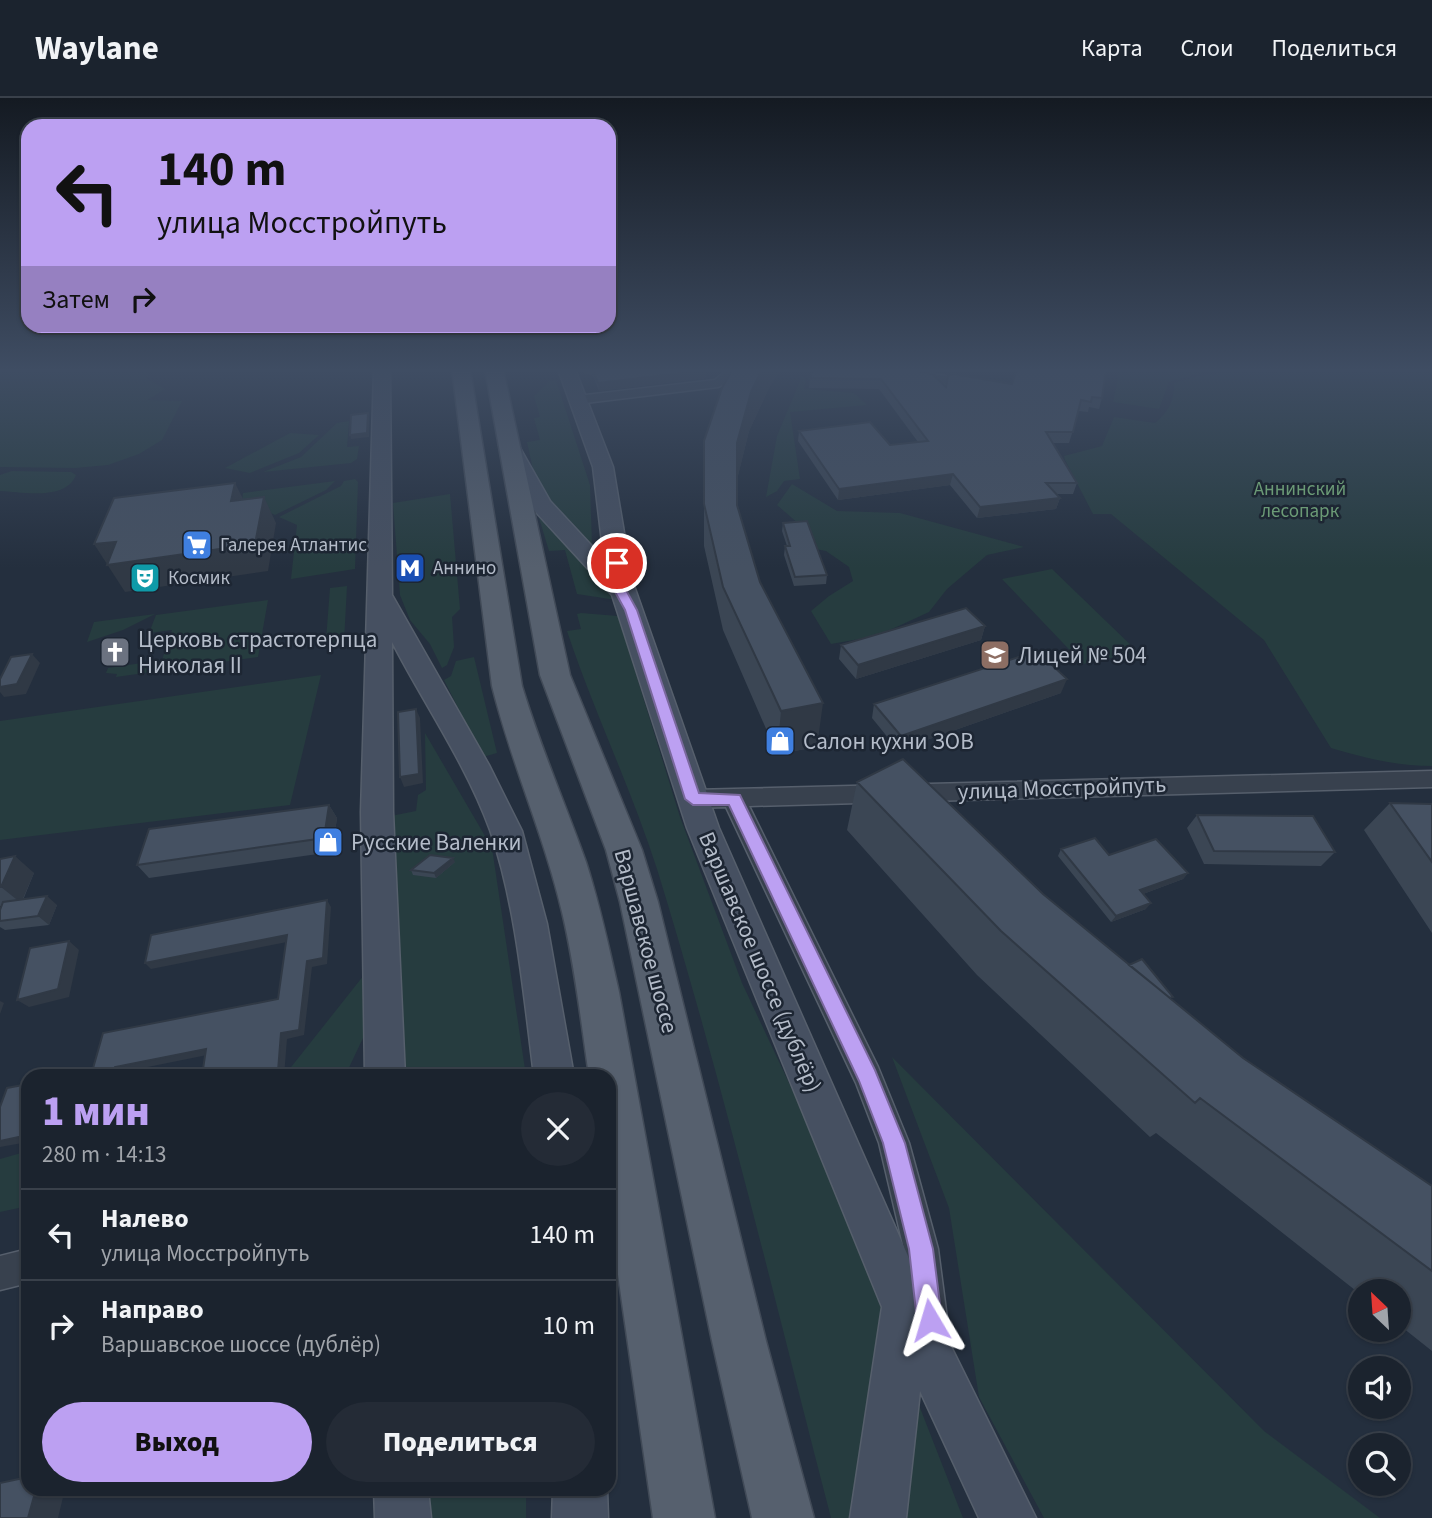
<!DOCTYPE html>
<html lang="ru">
<head>
<meta charset="utf-8">
<style>
	body { margin:0; font-family:"Source Sans 3",sans-serif; background:#242b36; color:#f1f3f6; height:100vh; display:flex; flex-direction:column; font-size:26px; white-space:nowrap }
	* { box-sizing:border-box; margin:0 }
	p { font-size:23px; color:#a0a4aa }
	.icon { flex:none; width:38px; height:38px; fill:none; stroke:currentColor; stroke-width:2; stroke-linecap:round; stroke-linejoin:round }
	.map { position:relative; flex:1; overflow:hidden }
	.side { position:absolute; left:21px; top:971px; width:595px; height:427px; display:flex; flex-direction:column; background:#1b232e; border-radius:21px; box-shadow:0 2px 5px #0004,0 0 0 2px #39404a }
	.side>* { flex:none }
	.top-card { position:absolute; left:21px; top:21px; width:595px; height:214px; border-radius:21px; box-shadow:0 2px 5px #0004,0 0 0 2px #39404a; background:#bca0f2; color:#111; overflow:hidden }
	.needle { width:46px; rotate:335deg }
	.fabs { position:absolute; left:1348px; top:1181px; display:grid; gap:14px }
	.fabs a { display:grid; place-items:center; width:63px; height:63px; border-radius:50%; background:#1b232e; box-shadow:0 2px 5px #0004,0 0 0 2px #39404a; font-size:35px }
	.pin { position:absolute; display:grid; place-items:center; width:60px; height:60px; color:#fff; margin:-30px; border:4px solid #fff; border-radius:50%; box-shadow:0 2px 7px #0007 }
	.me { position:absolute; width:77px; margin:-38px; rotate:353deg; stroke-linejoin:round; filter:drop-shadow(0 0 5px #0008) }
	.turn { display:flex; align-items:center; gap:24px; height:147px; padding:0 21px; font-size:32px }
	.turn .icon { width:91px; height:91px; stroke-width:2.5 }
	.turn b { display:block; font-size:49px; line-height:60px }
	.then { display:flex; align-items:center; height:66px; padding:0 21px; background:#0003; gap:14px; font-size:26px }
	.round { display:grid; place-items:center; flex:none; width:74px; height:74px; border-radius:37px; background:#242b36 }
	.summary { display:flex; align-items:center; justify-content:space-between; height:119px; padding:0 21px }
	h1 { font-size:42px; font-weight:800; line-height:52px; color:#bca0f2 }
	.button { display:flex; gap:14px; margin-top:auto; padding:14px 21px }
	.button a { flex:1; height:80px; border-radius:42px; background:#bca0f2; color:#111; font-size:28px; font-weight:800; line-height:80px; text-align:center }
	.button a+a { background:#242b36; color:#f1f3f6 }
	ul { padding:0; list-style:none }
	li { display:flex; align-items:center; gap:21px; height:91px; padding:0 21px; border-top:2px solid #39404a }
	li div { flex:1 }
	li b { display:block; font-size:26px }
	li em { font-style:normal }
	header { display:flex; align-items:center; gap:42px; box-sizing:border-box; height:98px; padding:0 35px; background:#1b232e; border-bottom:2px solid #39404a }
	header strong { font-size:33px }
	nav { display:flex; gap:38px; margin-inline-start:auto; font-size:24px }
	.map>svg:first-child { display:block }
</style>
</head>
<body>
<header>
<strong>Waylane</strong>
<nav><a>Карта</a><a>Слои</a><a>Поделиться</a></nav>
</header>
<div class="map">
<svg width="1432" height="1420" viewBox="0 0 1432 1420">
	<rect width="100%" height="100%" fill="#242f3e"/>
	<!-- green -->
	<path fill="#263c3f" d="M0 271H151L147 281 165 291 147 302 182 303 162 342 139 356 108 367 75 370 0 369Z
		M1120 271H1196L1205 274 1169 284 1159 311 1113 304Z
		M1250 271H1432V668C1398 668 1364 660 1331 650L1264 542 1111 416H1093L1065 362 1064 358 1102 348 1114 319 1155 325C1168 315 1175 301 1174 285L1204 277Z
		M802 278 806 281 804 291 854 295 867 307 790 314 800 381 784 383 777 393 766 399 777 338Z
		M556 282 590 387 592 446 546 397 534 376 527 344 540 342 534 320 540 319 534 298 550 283Z
		M349 323 347 349 359 348 357 361 351 365 263 374 301 359 337 325Z
		M290 335 319 337 299 355 250 375 225 370Z
		M12 373 71 374 76 377C66 403 22 394 0 393V377Z
		M355 381 358 384 355 471 291 481 297 427 279 419 341 388 344 383Z
		M335 383 326 392 275 417 242 403 243 395Z
		M792 386 837 413 900 415 1024 449 987 457 947 491 929 514 877 538 831 546 811 513 829 498 853 483 849 469 826 453 794 447 807 433 777 407Z
		M450 396 460 511 452 519 454 549 447 567 442 570 430 546 410 522 400 497 393 405Z
		M537 413 613 494 616 502 577 496 565 452 549 453Z
		M1052 471 1138 554 1083 566 1002 481Z
		M347 488 344 544 333 546V541L326 542 330 490Z
		M268 502 258 559 116 579 117 576 106 575 108 570 162 562 172 532 149 535 156 517Z
		M581 515 618 518 680 719 742 885 891 1202 860 1420H831C775 1204 723 985 657 771 631 690 594 614 567 533L581 531 577 516Z
		M155 516 123 532 87 544 94 524Z
		M474 559 497 655 483 659 444 582 451 578 456 563Z
		M321 577 290 707 0 742V623Z
		M425 635 492 750 526 978H398L386 719 416 713 418 697 426 692Z
		M364 877 363 940 345 978H284Z
		M892 959 1264 1333 1380 1420H1044L979 1299 949 1110Z
		M28 1053V1108L0 1114V1061Z
		M915 1297 963 1420H906Z
		M420 1391H526V1420H423Z"/>
	<g fill="none" stroke-linecap="round" stroke-linejoin="round">
		<!-- street casing -->
		<g stroke="#565f6c" stroke-width="3">
			<path id="street" d="M728 271H741L732 283 718 289 577 306 571 302 577 298 715 282Z
				M872 271H902L946 278 952 282 946 286 878 275Z
				M1432 673V689L749 708 878 969 909 1045 938 1151 948 1228 942 1240 930 1246 918 1240 912 1228 904 1151 879 1045 856 985 726 709 693 710 685 707 682 701 685 695 693 692Z
				M28 1151V1185L0 1192V1158Z"/>
		</g>
		<!-- secondary casing -->
		<g stroke="#565f6c" stroke-width="3">
			<path id="secondary" d="M374 271H390L392 497 489 667 522 733 547 826 574 978H534C524 900 516 806 490 732 466 666 424 606 392 544L393 714 405 978H365L361 714Z
				M558 271H575L613 369 632 482 719 730 923 1192 1036 1420H979L920 1293 906 1420H850L882 1209 687 730 612 497 534 412 516 383 499 347 509 341 516 343 550 403 604 461 593 369Z
				M374 1391H428L431 1420H375Z
				M553 1391H607L608 1420H552Z"/>
		</g>
		<!-- primary casing -->
		<g stroke="#414a57" stroke-width="3">
			<path id="primary" d="M452 271H470L522 588C540 648 565 705 586 764 600 807 609 850 619 894L715 1420H653L609 1114V978H589C581 924 575 868 562 814 544 737 511 665 492 588Z
				M485 271H503L570 577 642 752 658 804 766 1243 814 1420H752L712 1243 620 804 606 752 540 577Z"/>
		</g>
		<!-- street -->
		<use href="#street" fill="#38414e" fill-rule="evenodd"/>
		<!-- secondary -->
		<use href="#secondary" fill="#465061" fill-rule="evenodd"/>
		<!-- primary -->
		<use href="#primary" fill="#56606e" fill-rule="evenodd"/>
	</g>
	<!-- wall -->
	<path fill="#3b4654" d="M580 271H706V280L599 293 593 278 582 274Z
		M813 271 946 289 1012 286 1102 300 1099 311 1089 309 1088 314 1079 313 1069 345H1052L1077 385 1073 396H1056L1060 400 1056 411 977 420 950 387 838 402 798 343 799 333 890 347 918 344 879 291 809 290 810 280Z
		M769 290 749 333 737 381V407L760 484 817 649 777 656 723 532 704 448V406Z
		M783 425 827 477 826 486 794 488 784 457 785 448H787L782 433Z
		M985 528 981 542 856 581 839 561 841 547Z
		M1061 595 898 652 872 620 874 606Z
		M857 684 1043 796 1243 960 1432 1088V1253L1398 1226V1194H1360V1196L1156 1035 1150 1039 977 877 847 732Z
		M1390 705 1432 706V835L1364 732Z
		M329 707 337 720 332 754 149 780 137 767Z
		M1197 717 1335 754 1321 768 1204 766 1187 730Z
		M1061 751 1109 757 1188 775 1183 781 1143 796 1146 811 1111 824 1058 758Z
		M0 761 34 775 23 802 57 807 49 827 5 832 0 829V812L2 808H0Z
		M455 764 436 780 413 777 411 772Z"/>
	<!-- shaded-wall -->
	<path fill="#303945" d="M762 271H782L769 290 749 333 736 386 737 345 751 294Z
		M706 272V280L599 293 598 285Z
		M368 315 369 320V339L351 341 350 337Z
		M953 376 950 387 838 402 839 391Z
		M235 385 248 411 231 403Z
		M264 399 276 425 268 473 125 494 94 446Z
		M1060 400 1056 411 977 420 980 409Z
		M985 528 981 542 856 581 858 567Z
		M32 556 40 565 26 596 4 599 0 594V589Z
		M1067 581 1061 595 898 652 901 638Z
		M823 605 817 649 777 656 781 613Z
		M416 611 420 620 423 685 404 689 400 679Z
		M329 707 337 720 332 754 324 740Z
		M15 758 34 775 21 805 1 789Z
		M453 760 455 764 436 780 434 775Z
		M1188 775 1183 781 1135 799 1140 792Z
		M47 798 57 807 49 827 38 818Z
		M327 802 331 809 327 866 312 869 304 937 287 941 284 978H257L281 935Z
		M1151 805 1146 811 1111 824 1116 818Z
		M287 837 292 843 151 871 145 865Z
		M69 843 79 852 69 899 29 909 17 902Z
		M0 903 4 905 0 916Z
		M206 951 212 956 123 974 122 978H113L115 969Z
		M28 1037V1044L0 1049V1043Z
		M36 1391H65L58 1420H28Z"/>
	<!-- building -->
	<path fill="#455162" stroke="#303945" stroke-width="2" d="M592 271H706V272L598 285Z
		M733 271H762L751 294 737 345V407L760 484 823 605 781 613 723 489 704 406V343L722 290Z
		M813 271H905L932 276 946 289 948 278 953 276 1012 286 1017 271H1106L1102 300 1092 299 1091 304 1081 302 1073 334H1046L1077 385H1046L1060 400 980 409 953 376 839 391 799 333 870 324 890 347 928 343 881 281 810 280Z
		M368 315 367 335 350 337 351 317Z
		M235 385 231 403 264 399 255 446 107 467 116 444 94 446 114 400Z
		M807 423 827 477 795 479 785 448H790L783 425Z
		M966 510 985 528 858 567 841 547Z
		M1037 553 1067 581 901 638 874 606Z
		M32 556 17 586 0 589V581L11 559Z
		M416 611 419 676 400 679 398 614Z
		M903 661 1043 796 1243 960 1432 1088V1173L1200 1000 1195 1005 1001 833 857 684Z
		M1390 705 1432 706V764Z
		M329 707 324 740 137 767 149 731Z
		M1197 717 1313 718 1335 754 1214 753Z
		M1095 740 1109 757 1156 741 1188 775 1140 792 1151 805 1116 818 1061 751Z
		M430 757 453 760 434 775 411 772Z
		M15 758 1 789H0V761Z
		M47 798 38 818 0 823V812L3 804Z
		M327 802 323 860 307 863 299 932 281 935 278 973 257 978H202L206 951 115 969 113 978H71L92 974 103 935 278 901 287 837 145 865 151 837Z
		M69 843 58 891 17 902 30 850Z
		M1142 861 1173 899 1170 900 1129 867Z
		M28 986V1037L0 1043V1009L7 990Z
		M28 1379V1391H36L28 1420H0V1385Z"/>
	<!-- sky -->
	<linearGradient id="sky" x2="0" y2="1"><stop stop-color="#141a22"/><stop offset="0.58" stop-color="#3f4d63"/><stop offset="1" stop-color="#3f4d63" stop-opacity="0"/></linearGradient>
	<rect width="1432" height="470" fill="url(#sky)"/>
	<!-- route -->
	<path fill="#bca0f2" stroke="#7a689d" stroke-width="2" d="M617 461 623 465 626 492 637 512 699 695 740 697 875 972 905 1045 933 1151 942 1222 938 1231 930 1234 921 1231 917 1222 909 1151 883 1045 859 983 729 707H693L685 701 625 512 614 492 611 465Z"/>
	<!-- icons -->
	<defs>
		<g id="supermarket-square" transform="scale(1.575)"><rect x="-9" y="-9" width="18" height="18" rx="4" fill="#3f7fe0" stroke="#1d2633"/><path d="M-6-5.5h2.5l.6 2H6L4.5 2H-2.5L-4.4-4H-6ZM-1.5 3.2a1.3 1.3 0 1 0 .1 0ZM3 3.2a1.3 1.3 0 1 0 .1 0Z" fill="#fff"/></g>
		<g id="metro-square" transform="scale(1.575)"><rect x="-9" y="-9" width="18" height="18" rx="4" fill="#1a4fb4" stroke="#1d2633"/><path d="M-5.5 5V-5H-3L0 0L3-5H5.5V5H3V-.5L0 4L-3-.5V5Z" fill="#fff"/></g>
		<g id="theatre-square" transform="scale(1.575)"><rect x="-9" y="-9" width="18" height="18" rx="4" fill="#0f9aa8" stroke="#1d2633"/><path d="M-5-5.5Q0-4 5-5.5V0Q5 5 0 6Q-5 5-5 0ZM-3.3-2.5H-1v1.5H-3.3ZM1-2.5H3.3v1.5H1ZM-2.8 1Q0 5.5 2.8 1Z" fill="#fff"/></g>
		<g id="church-square" transform="scale(1.575)"><rect x="-9" y="-9" width="18" height="18" rx="4" fill="#6b7280" stroke="#1d2633"/><path d="M-1.2-6h2.4v3.5h3.3v2.4h-3.3V6h-2.4V-.1h-3.3v-2.4h3.3Z" fill="#fff"/></g>
		<g id="school-square" transform="scale(1.575)"><rect x="-9" y="-9" width="18" height="18" rx="4" fill="#8d6e63" stroke="#1d2633"/><path d="M0-5L7-2L0 1L-7-2ZM-4 1L0 2.5L4 1V4Q0 6-4 4Z" fill="#fff"/></g>
		<g id="shop-square" transform="scale(1.575)"><rect x="-9" y="-9" width="18" height="18" rx="4" fill="#3f7fe0" stroke="#1d2633"/><path d="M-5-2.5h2.3a2.7 3.5 0 0 1 5.4 0H5L5.5 6h-11ZM-1.5-2.5h3a1.5 2.3 0 0 0-3 0Z" fill="#fff"/></g>
	</defs>
	<g fill-rule="evenodd">
		<use href="#supermarket-square" x="197" y="447"/>
		<use href="#metro-square" x="410" y="470"/>
		<use href="#theatre-square" x="145" y="480"/>
		<use href="#church-square" x="115" y="554"/>
		<use href="#school-square" x="995" y="557"/>
		<use href="#shop-square" x="780" y="643"/>
		<use href="#shop-square" x="328" y="744"/>
	</g>
	<g text-anchor="middle" dominant-baseline="central" stroke-width="5" stroke-linejoin="round" paint-order="stroke">
		<!-- far-park labels -->
		<g font-size="19" fill="#6b9a76" stroke="#1d2633">
			<text x="1300" y="391">Аннинский<tspan x="1300" dy="22">лесопарк</tspan></text>
		</g>
		<!-- far-poi labels -->
		<g font-size="19" fill="#b4bcc9" stroke="#1d2633" text-anchor="start">
			<text x="220" y="447">Галерея Атлантис</text>
			<text x="433" y="470">Аннино</text>
			<text x="168" y="480">Космик</text>
		</g>
		<!-- poi labels -->
		<g font-size="23" fill="#b4bcc9" stroke="#1d2633" text-anchor="start">
			<text x="138" y="541">Церковь страстотерпца<tspan x="138" dy="26">Николая II</tspan></text>
			<text x="1018" y="557">Лицей № 504</text>
			<text x="803" y="643">Салон кухни ЗОВ</text>
			<text x="351" y="744">Русские Валенки</text>
		</g>
		<!-- street labels -->
		<g font-size="23" fill="#b4bcc9" stroke="#1d2633">
			<text transform="translate(1062 690) rotate(-2)">улица Мосстройпуть</text>
			<text transform="translate(646 843) rotate(75)">Варшавское шоссе</text>
			<text transform="translate(760 864) rotate(67)">Варшавское шоссе (дублёр)</text>
		</g>
	</g>
</svg>
<div class="fabs">
<a><svg class="needle" viewBox="-14 -14 28 28"><path d="M0-13l5 13h-10z" fill="#e53935"/><path d="M0 13l5-13h-10z" fill="#a0a4aa"/></svg></a>
<a><svg class="icon" aria-label="sound" viewBox="0 0 24 24"><path d="M4 9h4l5-4v14l-5-4H4zM17 9q2 3 0 6"/></svg></a>
<a><svg class="icon" aria-label="search" viewBox="0 0 24 24"><circle cx="10" cy="10" r="6"/><path d="M15 15l6 6"/></svg></a>
</div>
<div class="pin" style="left:617px;top:465px;background:#d93025"><svg class="icon" aria-label="arrive" viewBox="0 0 24 24"><path d="M6 21V4h12l-3 4 3 4H6"/></svg></div>
<svg class="me" style="left:930px;top:1222px" viewBox="-20 -20 40 40"><path d="M0-17L14 15 0 8-14 15z" fill="#bca0f2" stroke="#fff" stroke-width="4"/></svg>
<div class="top-card">
<div class="turn"><svg class="icon" aria-label="left" viewBox="0 0 24 24"><path d="M17 20v-9H6M10 6l-5 5 5 5"/></svg><div><b>140 m</b>улица Мосстройпуть</div></div>
<div class="then">Затем<svg class="icon" aria-label="right" viewBox="0 0 24 24"><path d="M7 20v-9h11M14 6l5 5-5 5"/></svg></div>
</div>
<section class="side">
<div class="summary"><div><h1>1 мин</h1><p>280 m · 14:13</p></div><a class="round"><svg class="icon" aria-label="close" viewBox="0 0 24 24"><path d="M6 6l12 12M18 6L6 18"/></svg></a></div>
<ul>
<li><svg class="icon" aria-label="left" viewBox="0 0 24 24"><path d="M17 20v-9H6M10 6l-5 5 5 5"/></svg><div><b>Налево</b><p>улица Мосстройпуть</p></div><em>140 m</em></li>
<li><svg class="icon" aria-label="right" viewBox="0 0 24 24"><path d="M7 20v-9h11M14 6l5 5-5 5"/></svg><div><b>Направо</b><p>Варшавское шоссе (дублёр)</p></div><em>10 m</em></li>
</ul>
<div class="button"><a>Выход</a><a>Поделиться</a></div>
</section>
</div>
</body>
</html>
